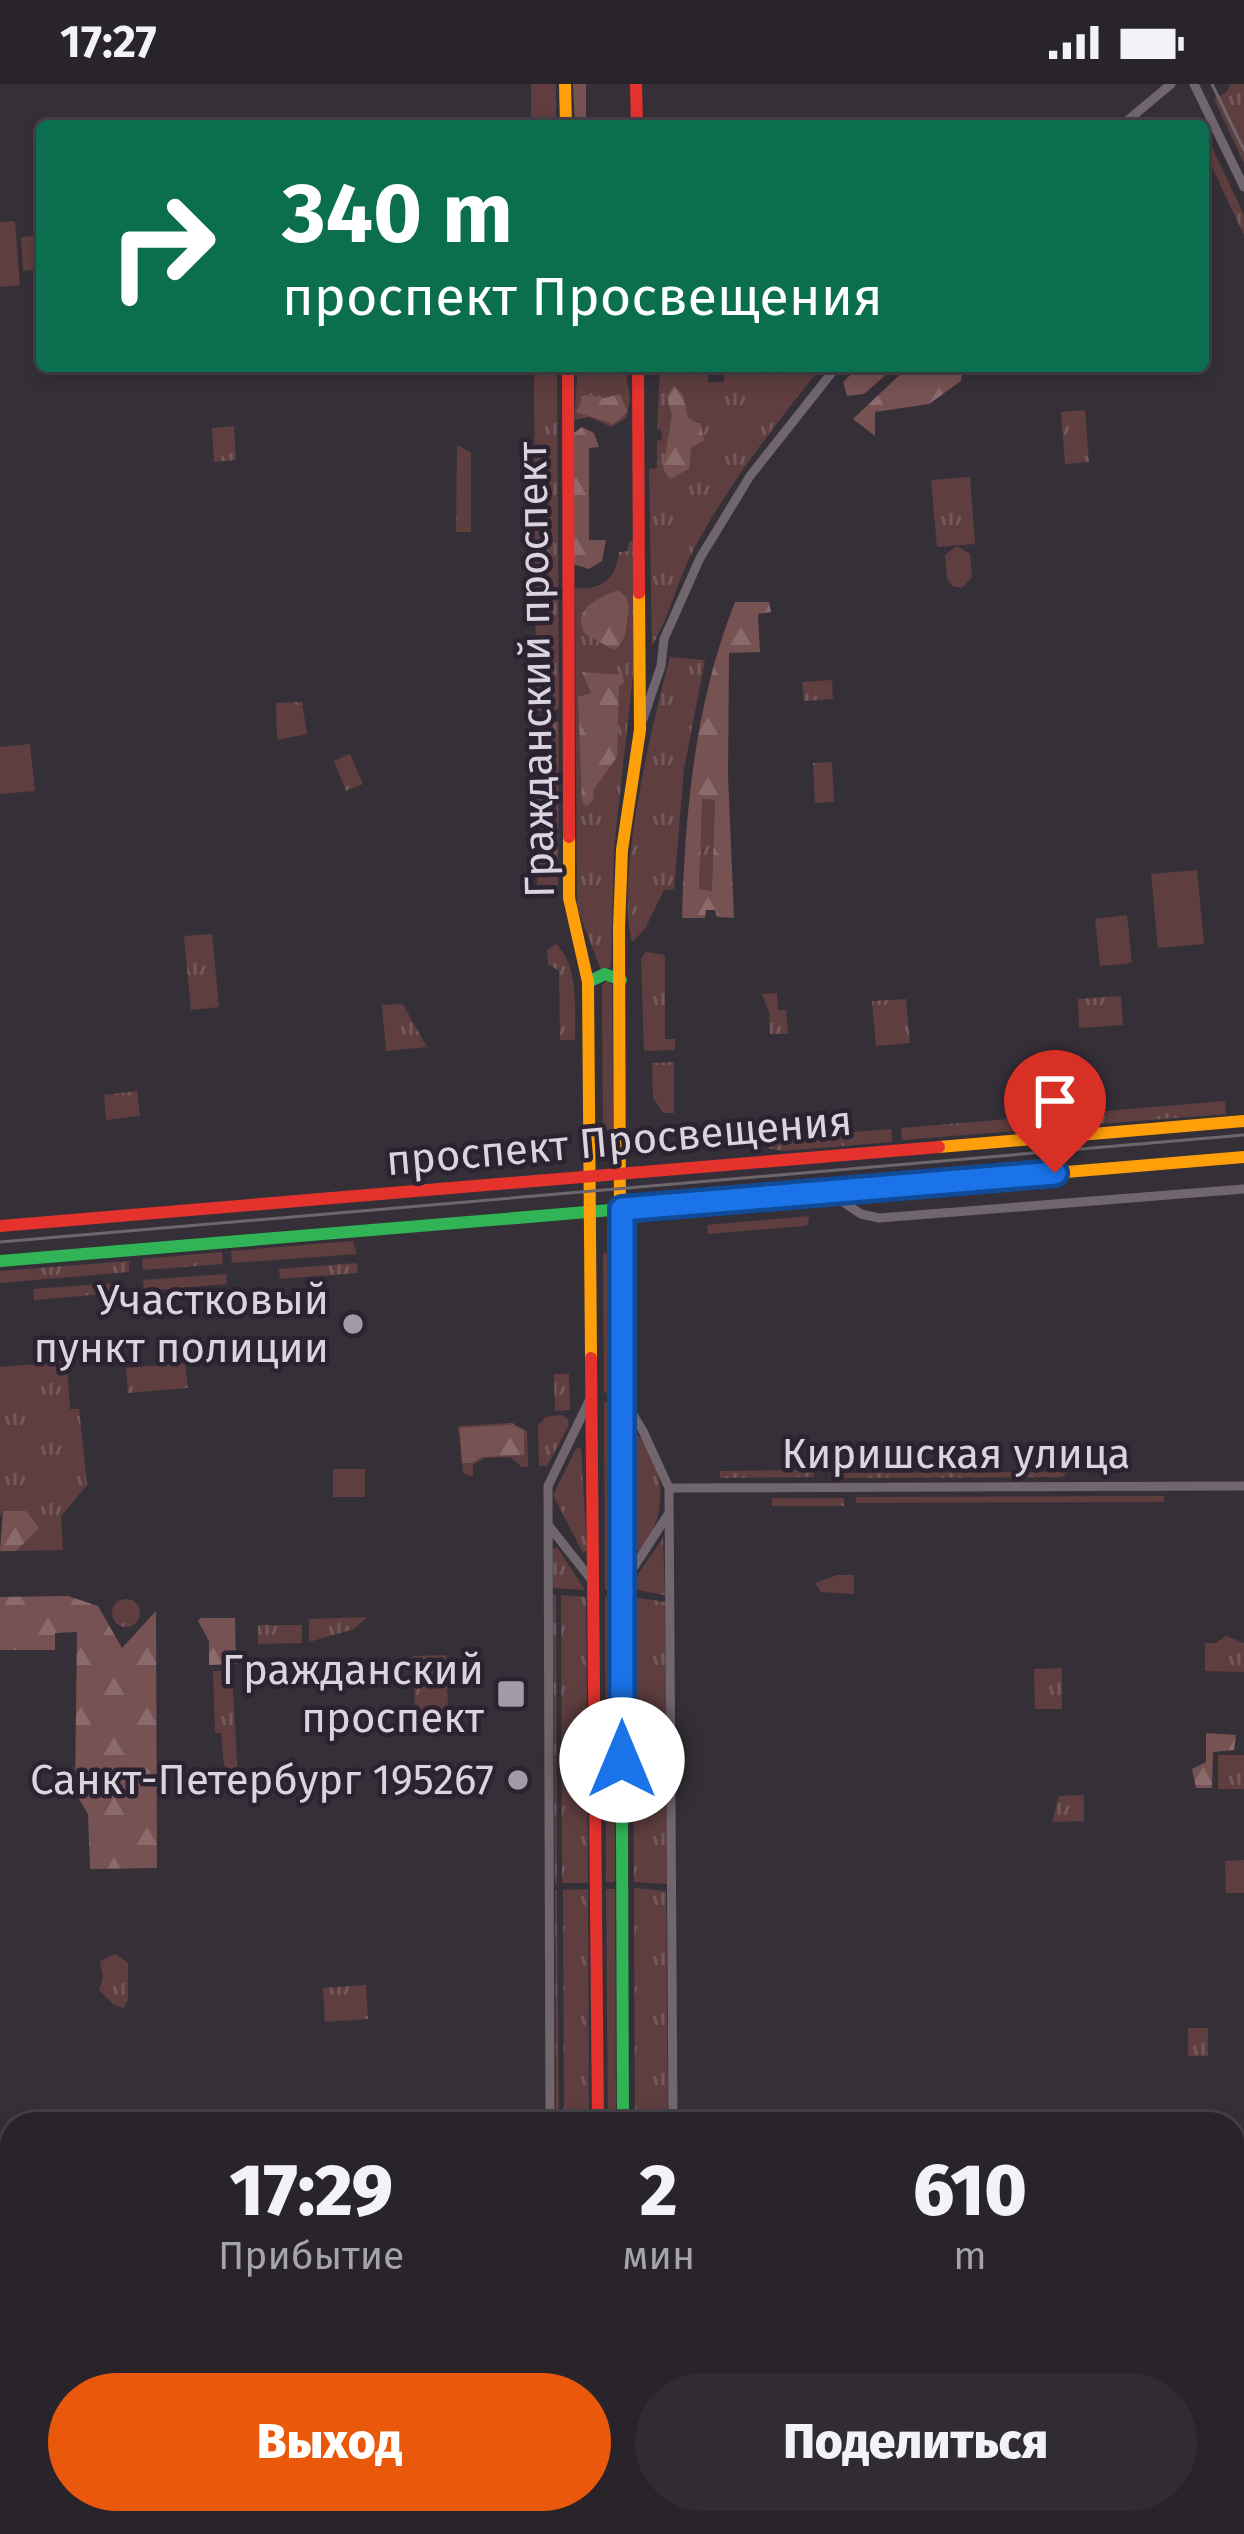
<!DOCTYPE html>
<html lang="ru">
<head>
<meta charset="utf-8">
<style>
	body { margin:0; font-family:"Fira Sans",sans-serif; background:#302c32; color:#f1f3f6; height:100vh; display:flex; flex-direction:column; font-size:45px; white-space:nowrap }
	* { box-sizing:border-box; margin:0 }
	p { font-size:39px; color:#a5a4a8 }
	.icon { flex:none; width:66px; height:66px; fill:none; stroke:currentColor; stroke-width:2; stroke-linecap:round; stroke-linejoin:round }
	.map { position:relative; flex:1; overflow:hidden }
	.sheet { position:absolute; left:0px; top:2028px; width:1245px; height:423px; display:flex; flex-direction:column; background:#28242a; border-radius:36px 36px 0 0; box-shadow:0 6px 18px #0003,0 0 0 3px #444147 }
	.sheet>* { flex:none }
	.guide { position:absolute; left:36px; top:36px; width:1173px; height:252px; border-radius:12px; box-shadow:0 6px 18px #0003,0 0 0 3px #444147; background:#0b6e4f; color:#fff; overflow:hidden }
	.pin { position:absolute; display:grid; place-items:center; width:102px; height:102px; color:#fff; margin:-123px -51px; border-radius:50% 50% 50% 0; rotate:-45deg; box-shadow:0 0 12px #0007 }
	.pin .icon { rotate:45deg }
	.me { position:absolute; width:132px; margin:-66px; rotate:0deg; stroke-linejoin:round; filter:drop-shadow(0 0 9px #0008) }
	.turn { display:flex; align-items:center; gap:42px; height:252px; padding:0 48px; font-size:54px }
	.turn .icon { width:156px; height:156px; stroke-width:2.5 }
	.turn b { display:block; font-size:84px; line-height:102px }
	.eta { display:flex; justify-content:space-evenly; align-items:center; height:204px; text-align:center }
	.eta b { font-size:72px; font-weight:800; line-height:84px }
	.primary-button { display:flex; gap:24px; margin-top:auto; padding:24px 48px }
	.primary-button a { flex:1; height:138px; border-radius:72px; background:#ea580c; color:#fff; font-size:48px; font-weight:800; line-height:138px; text-align:center }
	.primary-button a+a { background:#302c32; color:#f1f3f6 }
	.status { display:flex; justify-content:space-between; align-items:center; height:84px; padding:0 60px; background:#28242a; direction:ltr }
	.status svg { height:33px; fill:currentColor }
	.map>svg:first-child { display:block }
</style>
</head>
<body>
<div class="status"><b>17:27</b><svg viewBox="0 0 49 12"><path d="M0 12V9h3v3zM5 12V6h3v6zM10 12V3h3v9zM15 12V0h3v12zM26 1h20v11H26zM47 4h2v5h-2z"/></svg></div>
<div class="map">
<svg width="1244" height="2450" viewBox="0 0 1244 2450">
	<defs>
		<pattern id="grass-tufts" width="24" height="20" patternUnits="userSpaceOnUse" patternTransform="scale(3)"><rect width="24" height="20" fill="#5e3e3f"/><path d="M3 7l-1-3M5 7V3M7 7l1-3M15 17l-1-3M17 17v-4M19 17l1-3" fill="none" stroke="#74595a"/></pattern>
		<pattern id="forest-firs" width="22" height="20" patternUnits="userSpaceOnUse" patternTransform="scale(3)"><rect width="22" height="20" fill="#775252"/><path d="M5 1l3.5 6h-7zM16 11l3.5 6h-7z" fill="#8a6a6a"/></pattern>
	</defs>
	<rect width="100%" height="100%" fill="#353038"/>
	<!-- grass -->
	<path fill="url(#grass-tufts)" d="M531 0H556V42H531Z
		M1230 0H1244V79L1214 15 1227 8Z
		M1203 44 1244 131V151L1203 64Z
		M534 282H557L559 624 556 627H536Z
		M578 282H625L630 316 626 334 611 343 590 333 574 336Z
		M660 282H688L696 289 708 290V298H723L725 290 736 282H822C775 341 728 400 693 467 677 497 669 534 652 562L649 385 657 384V357L662 356 661 345H657Z
		M1085 326 1089 378 1065 380 1061 328Z
		M234 342 236 376 214 378 212 344Z
		M457 361 471 369V448H456Z
		M970 393 975 460 937 463 931 396Z
		M629 457H633L634 582 614 765 611 883 601 886 577 824 575 504C603 506 616 495 619 468L628 467Z
		M670 573 705 576 684 685 674 805 664 806 645 845 632 858C615 794 652 641 670 573Z
		M832 596 833 615 804 617 802 598Z
		M302 618 307 650 277 656 276 619Z
		M536 635 559 638 558 808 537 809Z
		M350 670 363 700 346 707 334 677Z
		M832 678 834 718 815 719 813 679Z
		M701 715 715 716 713 807 699 806Z
		M212 850 219 923 191 926 184 852Z
		M556 860C579 881 575 926 575 956H560L559 887 548 880 547 866Z
		M646 868 665 871V955H675V966L644 967 641 874Z
		M607 897 612 901 613 1047H603L602 901Z
		M777 909 778 926H786L788 950H770L769 928 762 910Z
		M1121 912 1123 941 1079 944 1078 915Z
		M906 915 910 959 876 962 872 917Z
		M402 920 405 924 427 963 386 967 382 921Z
		M674 978V1029H663L653 1014 652 979Z
		M137 1007 140 1032 106 1036 104 1011Z
		M1225 1017 1226 1030 902 1056 901 1044Z
		M891 1045 892 1058 782 1067 768 1064V1055Z
		M809 1132 808 1141 803 1142 708 1150 707 1141Z
		M353 1157 357 1170 232 1179 231 1167Z
		M222 1168 223 1180 143 1186 142 1175Z
		M603 1169H612V1308L604 1309Z
		M129 1177V1188L0 1199V1187Z
		M357 1179 358 1189 280 1195 279 1185Z
		M226 1190 227 1200 144 1207 143 1196Z
		M116 1199V1209L34 1216 33 1205Z
		M67 1278 70 1325H79L87 1401 61 1432 63 1466 16 1467 38 1445 3 1427 0 1433V1283Z
		M185 1279 188 1304 128 1309 126 1284Z
		M554 1290H569L570 1326 555 1327Z
		M604 1318 612 1319 614 1506H605Z
		M562 1331 568 1335 569 1341 547 1382H539L538 1341 546 1333Z
		M512 1339 527 1347 528 1383H522L510 1373 484 1374 473 1381V1393L463 1389 458 1342Z
		M635 1348C667 1379 670 1437 637 1468L631 1351Z
		M581 1363 587 1467 583 1469 553 1411 576 1365Z
		M333 1385H365V1413H333Z
		M815 1386 813 1393 720 1394V1387Z
		M1068 1388 1062 1393 835 1394 829 1389Z
		M1164 1412V1418L856 1419V1413Z
		M772 1414H844V1422H772Z
		M663 1454 665 1511 633 1505 638 1490Z
		M557 1463 585 1506 553 1504V1465Z
		M837 1491H854V1510L821 1508 815 1499Z
		M553 1511H556L557 1800H555Z
		M561 1511 586 1513 588 1799H562Z
		M605 1513H614L615 1798H606Z
		M632 1513 665 1518 667 1800 634 1798Z
		M112 1529a14 14 0 1 1 28 0a14 14 0 1 1-28 0Z
		M367 1533 354 1545 309 1558V1535Z
		M258 1541H302V1559L258 1560Z
		M1226 1552 1244 1559V1588L1205 1587V1559H1216Z
		M1062 1584V1625H1035L1034 1585Z
		M213 1587H232L238 1696 224 1681 221 1649H215Z
		M447 1598 448 1626 415 1627 414 1599Z
		M1218 1671H1244V1705H1218Z
		M1084 1711V1737L1052 1738 1059 1712Z
		M1244 1776V1809H1226L1225 1777Z
		M634 1804 666 1807 668 2040H635Z
		M588 1805 589 2040H564L563 1806Z
		M606 1805H615L616 2040H608Z
		M555 1806H557L559 2040H556Z
		M116 1870 128 1879V1915L124 1924 114 1921 99 1906 103 1894 100 1877Z
		M366 1901 368 1935 325 1938 323 1904Z
		M1188 1944H1208V1972H1188Z"/>
	<!-- forest -->
	<path fill="url(#forest-firs)" fill-rule="evenodd" d="M573 0H586V33L595 34 594 42H575Z
		M860 282H896L864 310 847 312 843 298Z
		M909 282H956L962 288 961 297 929 320 875 328V352L853 335Z
		M674 302 683 311 688 334 701 341 704 356 691 364 689 385 670 395 663 385 672 331 667 312Z
		M620 310 628 328 613 340 576 328 584 311 605 314Z
		M582 343 594 349 599 363 589 364V456H606L602 477 589 485 573 480 574 349Z
		M618 506 627 514C628 530 629 558 614 566L585 550C571 525 597 515 618 506Z
		M735 518H769L771 528 758 530 760 568 729 569 728 692 734 834 717 833 715 826H706L705 834H682C685 727 695 619 735 518ZM702 715 715 716 712 807 699 805Z
		M582 588 623 591 624 599 619 602 617 673 594 705 593 717 586 722 582 718 578 613 591 609Z
		M512 1341 524 1346V1371L482 1373 472 1379H462L460 1344Z
		M3 1427H26L39 1444 16 1467H0Z
		M68 1512 98 1522 122 1564 156 1527 157 1784 90 1785 88 1730 75 1708 77 1548 55 1549V1566H0V1513Z
		M201 1534H235L236 1580 209 1581V1557L198 1537Z
		M1206 1649 1236 1651 1234 1666 1213 1668 1212 1704H1196L1192 1685 1206 1678Z"/>
	<!-- pitch -->
	<path fill="#5e3e3f" d="M15 137 20 201 0 203V138Z
		M42 151V185L23 187 21 153Z
		M957 462 970 470 972 493 962 504 952 502 947 494 945 471Z
		M30 660 35 707 0 710V663Z
		M1197 786 1204 860 1158 864 1151 790Z
		M1127 831 1132 879 1100 882 1095 835Z
		M446 1571 447 1598 414 1599 413 1572Z"/>
	<g fill="none" stroke-linecap="round" stroke-linejoin="round">
		<!-- street -->
		<path stroke="#71666e" stroke-width="9" d="M1194 0 1244 103
			M1121 42 1171 0
			M643 635 661 582 664 555 700 474 750 392 837 282
			M828 1108 861 1130 879 1134 1244 1105
			M622 1313 643 1347 669 1404 673 2040
			M669 1404 1244 1402
			M549 1442 594 1499
			M621 1503 667 1432
			M550 2040 548 1402 589 1317
			M551 2439V2450
			M675 2439V2450"/>
		<!-- fast -->
		<path stroke="#30b455" stroke-width="12" d="M588 898 605 890 621 896
			M620 1153 623 2040
			M0 1177 1007 1093
			M625 2439V2450"/>
		<!-- slow -->
		<path stroke="#ff9f0a" stroke-width="12" d="M565 0 566 42
			M569 753V814L588 898 591 1274
			M939 1063 1244 1037
			M1007 1093 1244 1073
			M620 1153 619 844 622 766 640 646 639 509"/>
		<!-- jam -->
		<path stroke="#e5322d" stroke-width="12" d="M636 0 637 42
			M568 282 569 753
			M638 282 639 509
			M0 1142 939 1063
			M591 1274 598 2040
			M600 2439V2450"/>
		<!-- tram -->
		<path stroke="#6d676d" stroke-width="3" d="M1212 0 1244 66
			M0 1158 1244 1051"/>
	</g>
	<g fill="none" stroke-linecap="round" stroke-linejoin="round">
		<!-- route casing -->
		<g stroke="#114b97" stroke-width="30">
			<path id="route" d="M622 1676V1125L1055 1089"/>
		</g>
		<!-- route -->
		<use href="#route" stroke="#1a73e8" stroke-width="21"/>
	</g>
	<!-- markers -->
	<g fill="#a09ba4" stroke="#2c2332" stroke-width="4.5">
		<circle cx="353" cy="1240" r="12"/>
		<rect x="496" y="1595" width="30" height="30" rx="6"/>
		<circle cx="518" cy="1696" r="12"/>
	</g>
	<g text-anchor="middle" dominant-baseline="central" stroke-width="9" stroke-linejoin="round" paint-order="stroke">
		<!-- street labels -->
		<g font-size="42" fill="#dad4de" stroke="#2c2332">
			<text transform="translate(536 586) rotate(-91)">Гражданский проспект</text>
			<text transform="translate(619 1057) rotate(-5)">проспект Просвещения</text>
			<text x="956" y="1370">Киришская улица</text>
		</g>
		<!-- poi labels -->
		<g font-size="42" fill="#dad4de" stroke="#2c2332" text-anchor="end">
			<text x="329" y="1216">Участковый<tspan x="329" dy="48">пункт полиции</tspan></text>
			<text x="484" y="1586">Гражданский<tspan x="484" dy="48">проспект</tspan></text>
			<text x="494" y="1696">Санкт-Петербург 195267</text>
		</g>
	</g>
</svg>
<div class="pin" style="left:1055px;top:1089px;background:#d93025"><svg class="icon" aria-label="arrive" viewBox="0 0 24 24"><path d="M6 21V4h12l-3 4 3 4H6"/></svg></div>
<svg class="me" style="left:622px;top:1676px" viewBox="-20 -20 40 40"><circle r="19" fill="#fff"/><path d="M0-13L10 11 0 6-10 11z" fill="#1a73e8"/></svg>
<div class="guide">
<div class="turn"><svg class="icon" aria-label="right" viewBox="0 0 24 24"><path d="M7 20v-9h11M14 6l5 5-5 5"/></svg><div><b>340 m</b>проспект Просвещения</div></div>
</div>
<section class="sheet">
<div class="eta">
<div><b>17:29</b><p>Прибытие</p></div>
<div><b>2</b><p>мин</p></div>
<div><b>610</b><p>m</p></div>
</div>
<div class="primary-button"><a>Выход</a><a>Поделиться</a></div>
</section>
</div>
</body>
</html>
